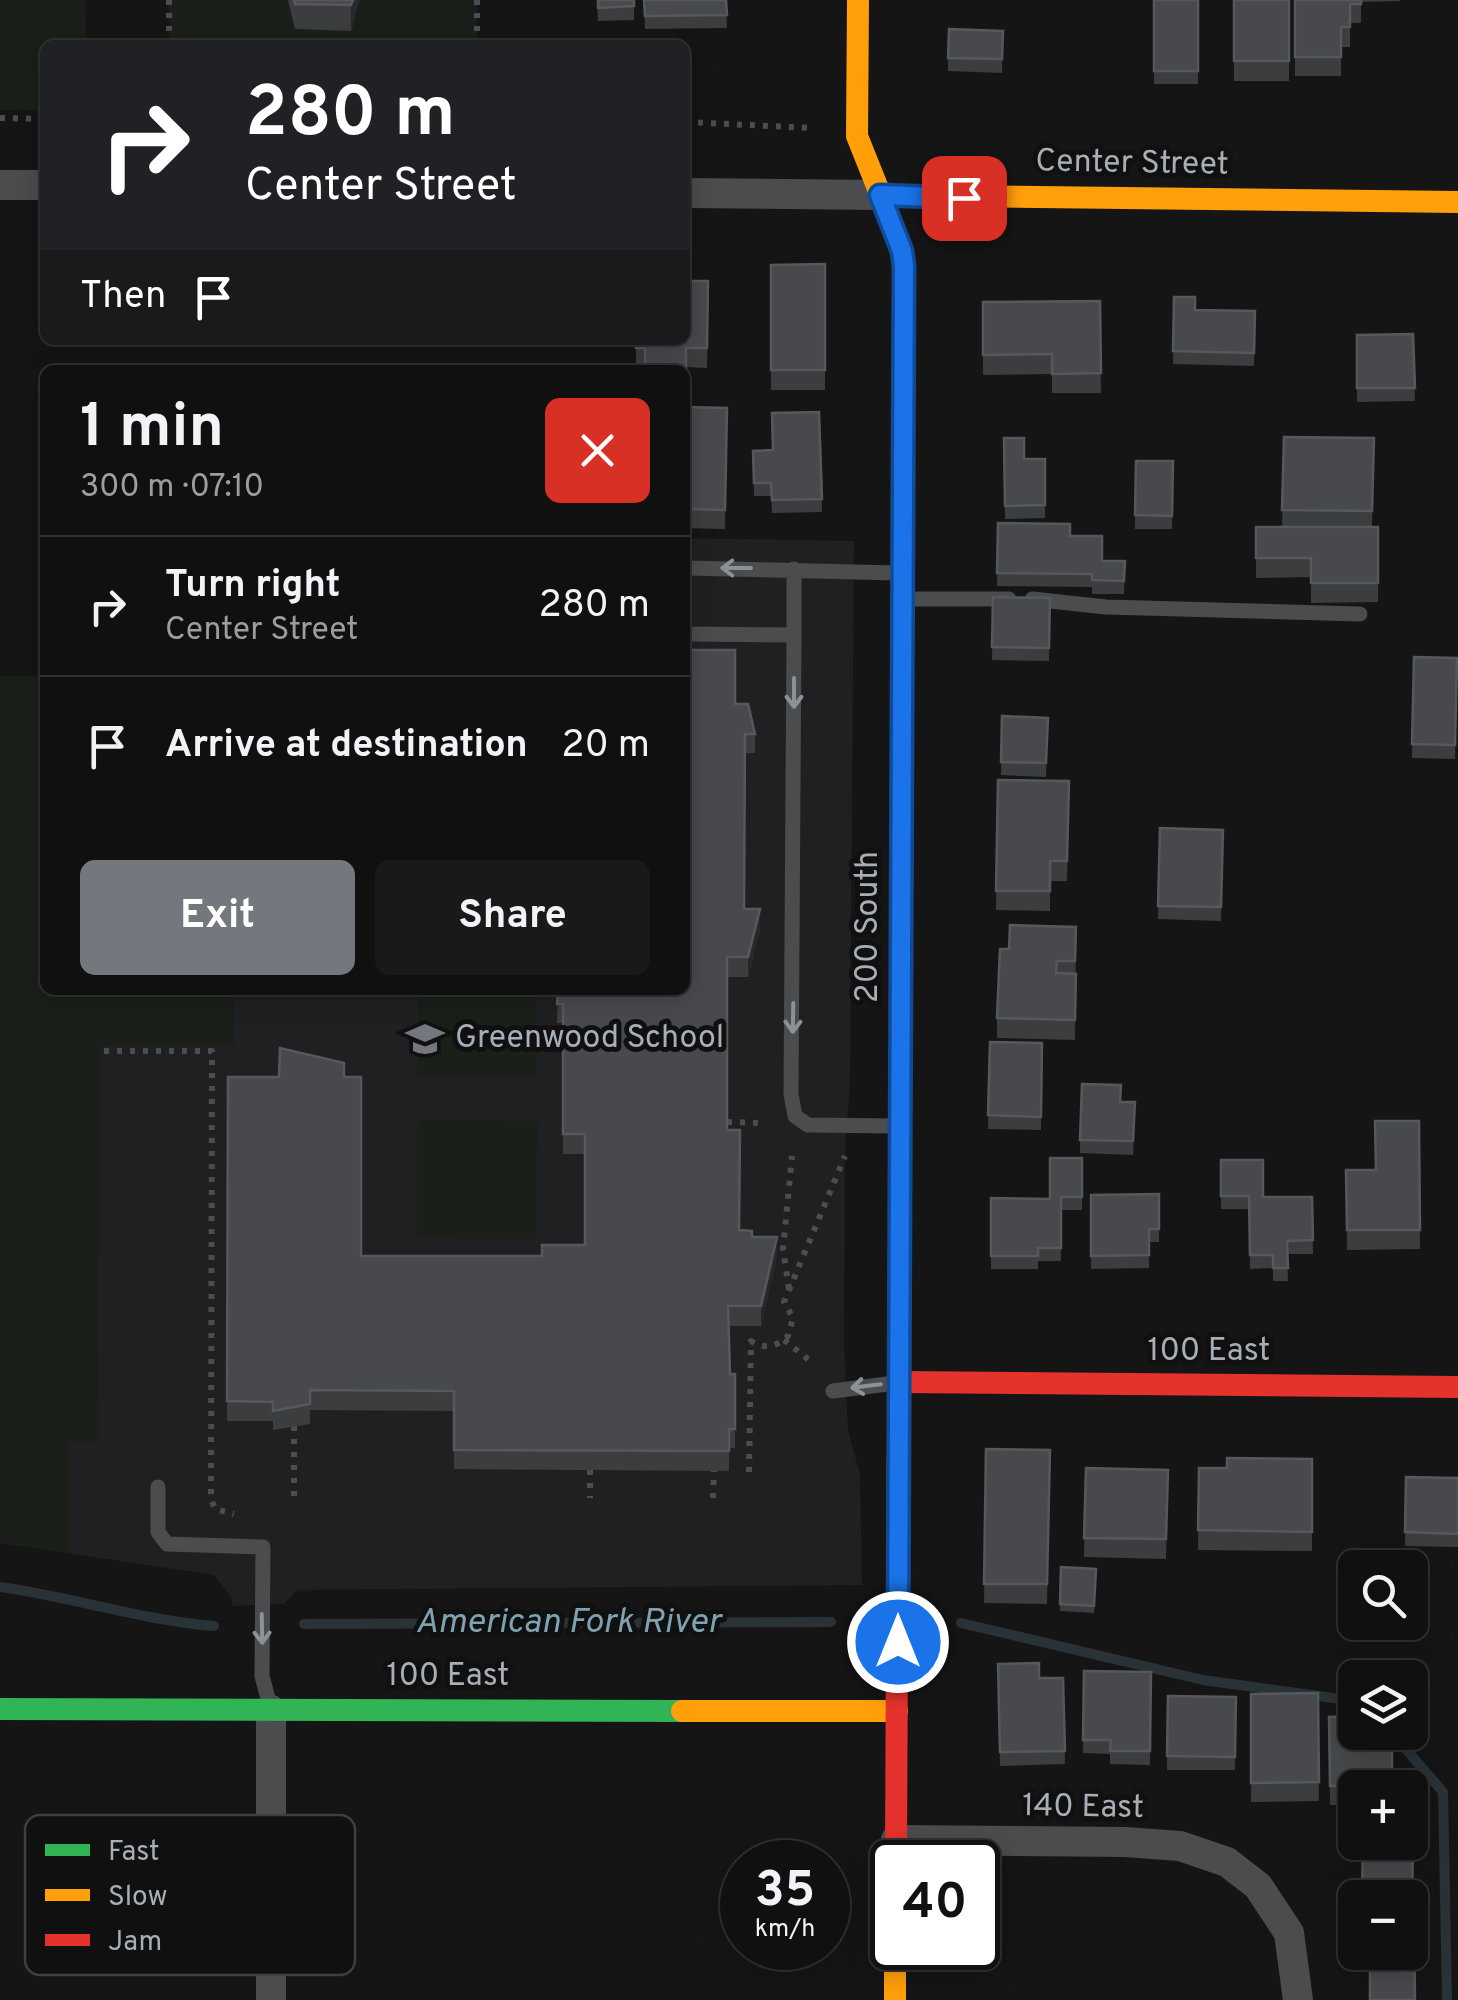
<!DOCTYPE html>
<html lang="en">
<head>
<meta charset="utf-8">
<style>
	body { margin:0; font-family:Overpass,sans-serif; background:#191919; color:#f1f3f6; height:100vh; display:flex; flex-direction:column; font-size:38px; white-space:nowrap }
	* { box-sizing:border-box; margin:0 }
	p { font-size:32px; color:#9c9d9f }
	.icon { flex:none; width:55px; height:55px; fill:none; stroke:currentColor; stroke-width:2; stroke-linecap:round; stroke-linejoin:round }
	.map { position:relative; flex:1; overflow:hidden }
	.details { position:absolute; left:40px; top:365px; width:650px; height:630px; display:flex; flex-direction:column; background:#101010; border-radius:15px; box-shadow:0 5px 25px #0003,0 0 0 2px #303030 }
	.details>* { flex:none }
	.hud { position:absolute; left:40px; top:40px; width:650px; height:305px; border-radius:15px; box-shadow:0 5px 25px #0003,0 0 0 2px #303030; background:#202124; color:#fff; overflow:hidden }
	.controls { position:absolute; left:1338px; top:1550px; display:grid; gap:20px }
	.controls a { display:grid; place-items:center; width:90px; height:90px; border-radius:15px; background:#101010; box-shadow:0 5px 25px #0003,0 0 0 2px #303030; font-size:50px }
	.speed { position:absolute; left:720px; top:1840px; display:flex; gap:20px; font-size:50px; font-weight:700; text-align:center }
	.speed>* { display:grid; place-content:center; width:130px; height:130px; border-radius:50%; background:#101010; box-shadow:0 5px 25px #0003,0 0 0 2px #303030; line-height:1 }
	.speed small { font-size:25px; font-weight:400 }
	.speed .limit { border:5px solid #111; border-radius:15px; background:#fff; color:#111 }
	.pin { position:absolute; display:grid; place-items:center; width:85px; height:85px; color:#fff; margin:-42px; border-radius:20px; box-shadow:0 5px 15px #0006 }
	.me { position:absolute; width:110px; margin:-55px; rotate:0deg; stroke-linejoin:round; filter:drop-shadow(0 0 8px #0008) }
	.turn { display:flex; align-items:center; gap:35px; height:210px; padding:0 40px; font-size:45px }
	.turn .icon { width:130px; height:130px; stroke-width:2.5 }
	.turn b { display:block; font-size:70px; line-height:85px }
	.then { display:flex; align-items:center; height:95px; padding:0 40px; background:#0003; gap:20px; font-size:38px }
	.round { display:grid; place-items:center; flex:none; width:105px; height:105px; border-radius:15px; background:#191919 }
	.overview { display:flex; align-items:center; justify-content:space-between; height:170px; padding:0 40px }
	h1 { font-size:60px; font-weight:700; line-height:75px }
	.cta { display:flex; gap:20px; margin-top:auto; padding:20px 40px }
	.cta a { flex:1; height:115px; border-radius:15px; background:#74787e; color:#fff; font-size:40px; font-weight:700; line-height:115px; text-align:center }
	.cta a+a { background:#191919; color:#f1f3f6 }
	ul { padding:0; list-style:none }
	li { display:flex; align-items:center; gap:30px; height:140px; padding:0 40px; border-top:2px solid #303030 }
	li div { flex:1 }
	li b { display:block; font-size:38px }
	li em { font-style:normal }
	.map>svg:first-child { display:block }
</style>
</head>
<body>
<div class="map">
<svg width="1458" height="2000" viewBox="0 0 1458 2000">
	<rect width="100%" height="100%" fill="#151516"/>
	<!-- built -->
	<path fill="#202022" d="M685 538 854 541 850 1088 845 1146 844 1344 848 1431 860 1474 862 1585 297 1590 284 1604 232 1606V1598L214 1575 0 1543V676L45 677V990H685Z"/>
	<!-- green -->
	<path fill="#1a1f1a" d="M0 0H86V45H45V110H0Z
		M169 0H477V45H169Z
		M0 676 45 677V990H234V1045L100 1046 97 1443H69V1553L0 1543Z
		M418 990H537V1077H417Z
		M417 1120 537 1121 536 1239 417 1238Z"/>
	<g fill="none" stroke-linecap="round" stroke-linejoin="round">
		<!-- stream -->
		<path stroke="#293337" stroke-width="10" d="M0 1587C72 1597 141 1620 214 1626
			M961 1623 1203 1680 1355 1701
			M304 1624 831 1622
			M1391 1732 1443 1792 1447 2000"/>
		<!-- path -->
		<path stroke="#4b4d50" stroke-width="6" stroke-dasharray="5 8" stroke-linecap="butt" d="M169 0V45
			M477 0V45
			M0 118 45 119
			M685 122 810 128
			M104 1051H212L211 1499 215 1509 234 1514
			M727 1122 762 1123
			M789 1289 783 1249 792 1156
			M784 1340 809 1360
			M294 1426V1497
			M590 1470V1498
			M749 1472 751 1341C765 1350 776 1347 788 1336L793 1318 784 1302 845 1156
			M713 1498 714 1471"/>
		<!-- lane -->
		<path stroke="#4a4c4e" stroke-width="15" d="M685 568 899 573
			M794 569V635
			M907 599H1009
			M1032 599 1106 607 1360 614
			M685 634 794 635 791 1094 795 1116 808 1125 897 1126
			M833 1391 895 1383
			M158 1487V1532L167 1544 263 1547 262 1676 270 1706"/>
		<!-- street -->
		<path stroke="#4a4c4e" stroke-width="30" d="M0 185H45
			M685 193 880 195
			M896 1840 1125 1842 1180 1846 1227 1862 1258 1886 1289 1933 1298 2000
			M271 2000V1710"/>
		<!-- fast -->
		<path stroke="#30b455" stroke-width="22" d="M0 1709 682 1711"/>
		<!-- slow -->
		<path stroke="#ff9f0a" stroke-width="22" d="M858 0 857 136 903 251V559
			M880 195 1458 202
			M897 1632 899 1249
			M682 1711H897
			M895 1948V2000"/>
		<!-- jam -->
		<path stroke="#e5322d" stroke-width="22" d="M899 1249 903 559
			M899 1382 1458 1387
			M896 1862 897 1632"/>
	</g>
	<!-- wall -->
	<path fill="#3b3d3f" d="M288 0H359L351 31 295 29Z
		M597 0H634V20L598 21Z
		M644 0H726L727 28 645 29Z
		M1154 0H1198V84H1154Z
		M1234 0H1289V81H1234Z
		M1295 0H1400V1L1361 2V23H1350V47H1341V76H1295Z
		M1003 31 1002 73 948 71V58Z
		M825 264V390H771V265Z
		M708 281 707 368 686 367 685 400V370L636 367V340Z
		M1174 297 1195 310 1255 311 1254 366 1173 364Z
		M1100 301 1101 393H1052V374L983 375V302Z
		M1413 334 1415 401 1357 402V335Z
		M685 407 727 408 725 529 685 528Z
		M819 412 822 512 772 513 771 496H754L753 451 773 450Z
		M1284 437 1374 438 1372 527H1378V602L1311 603V577L1256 578V527H1282Z
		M1004 438 1024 459H1045V518L1005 519Z
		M1136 461H1173L1172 529H1135Z
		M998 523 1070 536 1102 561H1125L1124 594H1092V587L997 586Z
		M993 597 1050 598 1049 661 992 660Z
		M1414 657 1457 658 1455 759 1412 758Z
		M735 704 755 734V753H745L744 909 760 929 748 977H727V1130L739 1230 752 1237 777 1256 761 1326H729L730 1374H735V1448H729V1471L454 1469V1411L310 1410V1424L273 1430V1421H227L228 1077H344L361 1256H542L585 1245V1154H563V1023H557L558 990H685Z
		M1002 716 1048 718 1046 777 1001 775Z
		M998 780 1069 781 1067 881H1050V911L996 910Z
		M1160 828 1223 830 1221 921 1158 919Z
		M1076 927 1075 1040 997 1038V1018L1009 949Z
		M990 1042 1042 1043 1041 1130 988 1129Z
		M1121 1102H1135L1133 1155 1080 1153V1140Z
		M1419 1121 1420 1249 1347 1250 1346 1170H1376Z
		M1082 1158V1210H1061V1261H1038V1269H991V1198L1050 1199Z
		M1221 1160 1263 1197H1312L1313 1254H1287L1288 1281H1273V1268L1250 1269 1249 1209H1221Z
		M1159 1194V1242H1149V1268L1091 1269V1195Z
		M986 1449 1050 1450 1047 1604 984 1603Z
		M1312 1459V1551L1198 1550 1199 1468H1227Z
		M1086 1468 1168 1470 1166 1559 1084 1557Z
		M1406 1477 1458 1478V1547L1405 1546Z
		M1061 1567 1096 1569 1094 1613 1060 1611Z
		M998 1664 1039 1678H1063L1065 1764 1000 1766Z
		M1084 1671 1151 1672 1150 1765 1110 1764V1754L1083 1753Z
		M1318 1693 1319 1801 1251 1802V1694Z
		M1168 1696 1236 1697 1235 1770H1167Z
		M1329 1717 1375 1743 1392 1777H1411L1412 1930 1410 1952V1788H1355V1805H1330Z"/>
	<!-- shaded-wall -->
	<path fill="#272829" d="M353 0H359L351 31V5Z
		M760 909V929L748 977V957Z
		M777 1237V1256L761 1326V1306Z"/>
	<!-- building -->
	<path fill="#47494c" stroke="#56595c" stroke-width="2.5" d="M294 0H353L351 5 295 4Z
		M598 0H634V6L598 8Z
		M644 0H726L727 15 645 16Z
		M1154 0H1198V71H1154Z
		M1234 0H1289V61H1234Z
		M1295 0H1361V4H1350V27H1341V57H1295Z
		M949 29 1003 31 1002 59 948 58Z
		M825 264V370H771V265Z
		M685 281H708L707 348H686V381L685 370H645V348H636V340H685Z
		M1174 297H1195V310L1255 311 1254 353 1173 351Z
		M1100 301 1101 373 1052 374V354L983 355V302Z
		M1413 334 1415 388H1357V335Z
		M685 407 727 408 725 510 685 509Z
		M819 412 822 499 772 500 771 483H754L753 451 773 450 772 413Z
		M1284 437 1374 438 1372 511 1282 510Z
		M1004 438H1024V459H1045V505L1005 506Z
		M1136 461H1173L1172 516 1135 515Z
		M998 523 1070 524V536H1102V561H1125L1124 581 1092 580V574L997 573Z
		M1256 527H1378V583H1311V558H1256Z
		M993 597 1050 598 1049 648 992 647Z
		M685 650H735V704H748L755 734H745L744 909H760L748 957H727V1130H740L739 1230 752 1231V1237H777L761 1306H728L730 1374H735V1429H729V1451L454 1450V1391L310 1390V1404L273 1411V1402L227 1401 228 1077H279L280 1048 344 1063V1077H361V1256H542V1245H585V1134H563V1004H557L558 990H685Z
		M1414 657 1457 658 1455 745 1412 744Z
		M1002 716 1048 718 1046 763 1001 762Z
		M998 780 1069 781 1067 861H1050V891H996Z
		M1160 828 1223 830 1221 907 1158 906Z
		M1010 925 1076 927 1075 961H1057L1056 973 1076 974 1075 1020 997 1018 1000 949H1009Z
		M990 1042 1042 1043 1041 1117 988 1115Z
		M1082 1084 1121 1085 1120 1102H1135L1133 1141 1080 1140Z
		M1375 1121H1419L1420 1230H1347L1346 1170H1376Z
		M1050 1158H1082V1197H1061V1248H1038V1256H991V1198L1050 1199Z
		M1221 1160H1263V1197H1312L1313 1240 1287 1241 1288 1268H1273V1255H1250L1249 1196H1221Z
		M1159 1194V1229H1149V1255L1091 1256V1195Z
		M986 1449 1050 1450 1047 1584H984Z
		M1227 1458 1312 1459V1532L1198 1530 1199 1468H1227Z
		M1086 1468 1168 1470 1166 1539 1084 1538Z
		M1406 1477 1458 1478V1534L1405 1532Z
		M1061 1567 1096 1569 1094 1606 1060 1604Z
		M1039 1663V1678H1063L1065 1751 1000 1752 998 1664Z
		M1084 1671 1151 1672 1150 1751H1110L1111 1740H1083Z
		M1318 1693 1319 1782 1251 1783V1694Z
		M1168 1696 1236 1697 1235 1757 1167 1756Z
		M1355 1716V1732H1375V1743L1392 1742V1777H1411L1412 1817H1410V1788H1368V1785L1330 1786 1329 1717Z
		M1410 1836H1413L1412 1923H1410V1898H1362L1363 1842H1410Z
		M1410 1930H1414L1415 2000H1370V1952H1410Z"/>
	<!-- one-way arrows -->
	<defs><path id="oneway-shaft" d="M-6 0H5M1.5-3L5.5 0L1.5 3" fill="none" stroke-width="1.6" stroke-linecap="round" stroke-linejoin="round" transform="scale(2.5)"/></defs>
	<g stroke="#8b9197">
		<use href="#oneway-shaft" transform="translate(736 568) rotate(-180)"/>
		<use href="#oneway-shaft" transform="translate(794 693) rotate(90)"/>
		<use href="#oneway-shaft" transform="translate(793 1018) rotate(91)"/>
		<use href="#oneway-shaft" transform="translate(866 1386) rotate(173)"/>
		<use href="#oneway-shaft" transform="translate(262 1629) rotate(89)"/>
	</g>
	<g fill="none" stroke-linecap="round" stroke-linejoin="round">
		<!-- route casing -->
		<g stroke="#114b97" stroke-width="25">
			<path id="route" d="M898 1642 904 266 902 251 880 195 964 198"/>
		</g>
		<!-- route -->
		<use href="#route" stroke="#1a73e8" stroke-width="18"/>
	</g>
	<!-- icons -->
	<defs>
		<g id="school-bare" transform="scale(3)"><path d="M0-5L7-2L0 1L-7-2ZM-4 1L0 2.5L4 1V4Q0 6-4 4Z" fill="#74787e" stroke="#101011" stroke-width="2.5" paint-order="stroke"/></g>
	</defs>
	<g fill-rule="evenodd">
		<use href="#school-bare" x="425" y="1039"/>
	</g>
	<g text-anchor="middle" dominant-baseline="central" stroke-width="10" stroke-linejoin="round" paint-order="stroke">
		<!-- street labels -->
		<g font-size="32" fill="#a7aeb6" stroke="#101011">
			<text transform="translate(1132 164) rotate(1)">Center Street</text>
			<text transform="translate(869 927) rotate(-90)">200 South</text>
			<text x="1209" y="1352">100 East</text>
			<text x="448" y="1677">100 East</text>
			<text transform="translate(1083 1808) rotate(1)">140 East</text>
		</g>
		<!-- poi labels -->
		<g font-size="32" fill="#a7aeb6" stroke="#101011" text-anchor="start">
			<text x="455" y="1039">Greenwood School</text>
		</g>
		<!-- water labels -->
		<g font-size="35" font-style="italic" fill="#7fa2b0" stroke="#101011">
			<text x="568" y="1623">American Fork River</text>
		</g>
	</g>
	<!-- legend -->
	<rect x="25" y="1815" width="330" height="160" rx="15" fill="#101011" stroke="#3d3f43" stroke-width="2.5"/>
	<rect x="45" y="1844" width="45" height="12" fill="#30b455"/>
	<rect x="45" y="1889" width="45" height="12" fill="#ff9f0a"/>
	<rect x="45" y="1934" width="45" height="12" fill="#e5322d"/>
	<g font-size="28" fill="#a7aeb6">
		<text x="108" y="1860">Fast</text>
		<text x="108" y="1905">Slow</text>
		<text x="108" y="1950">Jam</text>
	</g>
</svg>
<div class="controls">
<a><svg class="icon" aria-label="search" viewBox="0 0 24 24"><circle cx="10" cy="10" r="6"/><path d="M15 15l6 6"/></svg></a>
<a><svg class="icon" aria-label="layers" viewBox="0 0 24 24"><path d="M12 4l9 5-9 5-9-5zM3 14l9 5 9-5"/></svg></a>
<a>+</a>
<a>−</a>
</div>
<div class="speed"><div>35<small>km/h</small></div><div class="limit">40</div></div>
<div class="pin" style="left:964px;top:198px;background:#d93025"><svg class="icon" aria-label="arrive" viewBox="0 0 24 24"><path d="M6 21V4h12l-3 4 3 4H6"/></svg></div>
<svg class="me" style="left:898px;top:1642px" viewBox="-20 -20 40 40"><circle r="17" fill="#1a73e8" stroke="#fff" stroke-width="3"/><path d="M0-11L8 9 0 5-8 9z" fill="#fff"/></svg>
<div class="hud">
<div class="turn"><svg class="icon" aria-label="right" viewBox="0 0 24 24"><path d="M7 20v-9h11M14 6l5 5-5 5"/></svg><div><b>280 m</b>Center Street</div></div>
<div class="then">Then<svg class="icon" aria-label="arrive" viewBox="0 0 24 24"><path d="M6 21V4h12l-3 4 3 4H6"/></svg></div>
</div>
<section class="details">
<div class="overview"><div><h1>1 min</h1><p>300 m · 07:10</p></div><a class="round" style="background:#d93025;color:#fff"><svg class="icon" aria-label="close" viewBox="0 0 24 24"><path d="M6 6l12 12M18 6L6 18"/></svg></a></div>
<ul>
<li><svg class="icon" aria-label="right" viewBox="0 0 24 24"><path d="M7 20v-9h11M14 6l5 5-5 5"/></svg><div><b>Turn right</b><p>Center Street</p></div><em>280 m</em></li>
<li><svg class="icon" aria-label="arrive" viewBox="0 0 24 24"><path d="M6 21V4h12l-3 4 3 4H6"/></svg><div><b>Arrive at destination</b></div><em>20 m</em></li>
</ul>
<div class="cta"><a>Exit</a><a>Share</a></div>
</section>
</div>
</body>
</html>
